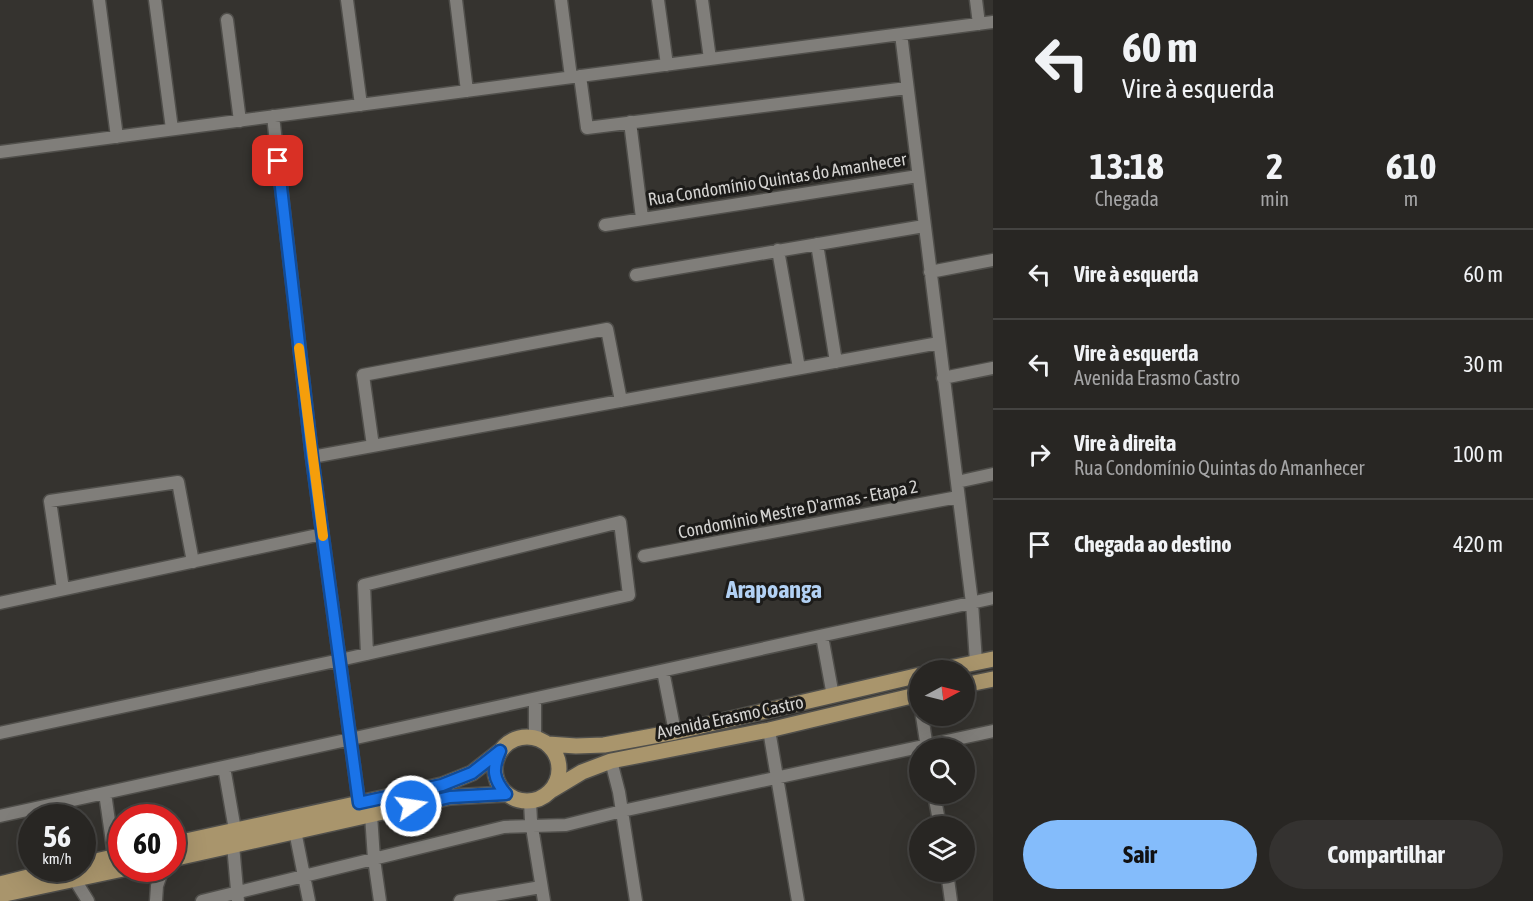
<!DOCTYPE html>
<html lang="pt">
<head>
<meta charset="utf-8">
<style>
	body { margin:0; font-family:"Asap Condensed",sans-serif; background:#343230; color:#f1f3f6; height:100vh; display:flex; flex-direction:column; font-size:22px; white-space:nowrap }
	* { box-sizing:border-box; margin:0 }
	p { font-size:20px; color:#a5a5a6 }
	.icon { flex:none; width:33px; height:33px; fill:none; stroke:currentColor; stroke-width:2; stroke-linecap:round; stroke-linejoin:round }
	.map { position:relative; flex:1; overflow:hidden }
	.panel { display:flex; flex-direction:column; background:#282623; width:540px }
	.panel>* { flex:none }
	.hud { background:#282623; color:#f1f3f6; overflow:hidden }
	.needle { width:39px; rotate:83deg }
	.fabs { position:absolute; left:909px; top:660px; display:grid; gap:12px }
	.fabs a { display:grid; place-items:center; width:66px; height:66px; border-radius:50%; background:#282623; box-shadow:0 6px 24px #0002,0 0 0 2px #444341; font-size:30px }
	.speed { position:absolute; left:18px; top:804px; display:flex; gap:12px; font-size:30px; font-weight:700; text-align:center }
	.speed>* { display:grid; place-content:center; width:78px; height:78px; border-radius:50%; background:#282623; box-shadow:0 6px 24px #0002,0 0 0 2px #444341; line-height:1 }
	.speed small { font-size:15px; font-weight:400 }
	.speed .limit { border:9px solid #d22; background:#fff; color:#111 }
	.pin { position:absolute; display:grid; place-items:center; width:51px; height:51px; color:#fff; margin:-26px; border-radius:12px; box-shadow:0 3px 9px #0006 }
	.me { position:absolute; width:66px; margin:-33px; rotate:77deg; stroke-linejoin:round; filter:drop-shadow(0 0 4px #0008) }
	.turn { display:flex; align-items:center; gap:21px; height:126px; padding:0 30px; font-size:27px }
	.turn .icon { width:78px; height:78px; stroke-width:2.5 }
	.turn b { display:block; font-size:42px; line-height:51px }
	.eta { display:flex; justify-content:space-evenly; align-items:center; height:102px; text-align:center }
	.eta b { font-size:36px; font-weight:700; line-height:42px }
	.primary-button { display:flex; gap:12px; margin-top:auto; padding:12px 30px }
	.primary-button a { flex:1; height:69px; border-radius:36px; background:#84bcfb; color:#111; font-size:24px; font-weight:700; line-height:69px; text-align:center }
	.primary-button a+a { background:#343230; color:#f1f3f6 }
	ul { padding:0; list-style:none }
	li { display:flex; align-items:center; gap:18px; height:90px; padding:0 30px; border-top:2px solid #444341 }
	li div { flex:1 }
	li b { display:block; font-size:22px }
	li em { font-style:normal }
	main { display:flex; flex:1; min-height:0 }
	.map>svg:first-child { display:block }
</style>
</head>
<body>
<main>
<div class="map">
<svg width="993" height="901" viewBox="0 0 993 901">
	<rect width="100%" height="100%" fill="#35332f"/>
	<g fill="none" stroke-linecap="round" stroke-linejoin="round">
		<!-- street casing -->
		<g stroke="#504f4b" stroke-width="15">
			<path id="street" d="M99 0 117 137
				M155 0 172 129
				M347 0 361 105
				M456 0 467 91
				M561 0 571 77
				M658 0 667 65
				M702 0 710 59
				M976 0 979 24
				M227 20 240 121
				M901 34 972 603 976 662
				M580 76 587 128 907 88
				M273 116 312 457 359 803
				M630 122 642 218
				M0 152 993 22
				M605 225 918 176
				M817 244 836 362
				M778 250 799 368
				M930 272 993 260
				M636 275 924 226
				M943 378 993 368
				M373 446 363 375 607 329 621 401
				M312 457 939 343
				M957 482 993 474
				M644 556 958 497
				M63 589 50 501 178 482 193 562
				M0 603 322 534
				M822 636 833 696
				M663 671 675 732
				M535 699V737
				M922 716 927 748
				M769 730 798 901
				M0 733 340 660 629 595 620 522 364 585 367 654
				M611 761 619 792 636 901
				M224 767 235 830
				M105 793 114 856
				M934 794 940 826
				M530 802 531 821 544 901
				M371 815 374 859 380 901
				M0 816 993 598
				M295 831 309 901
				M233 845 238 901
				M947 872 951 901
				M75 880 88 901
				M156 901 157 886 163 868
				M202 901 504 827 566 825 622 811 993 731
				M460 901 541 887"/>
		</g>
		<!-- primary casing -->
		<g stroke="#504f4b" stroke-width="18">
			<path id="primary" d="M940 670 993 659
				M964 685 993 679
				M495 769a32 32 0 1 1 64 0a32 32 0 1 1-64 0Z
				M548 744 576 746 604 745 675 732 920 675
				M552 790 582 772 611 761 769 730 920 694
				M172 844 442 785 472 773 500 751
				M172 859 450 797 506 794
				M82 864 122 855
				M0 884 64 868
				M0 895 128 868"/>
		</g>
		<!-- street -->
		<use href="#street" stroke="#807e7a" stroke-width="12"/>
		<!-- primary -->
		<use href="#primary" stroke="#a9956c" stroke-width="15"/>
	</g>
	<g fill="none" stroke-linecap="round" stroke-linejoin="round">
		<!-- route casing -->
		<g stroke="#114b97" stroke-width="15">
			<path id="route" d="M278 161 312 457 359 803 442 785 472 773 500 751C492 769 493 779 506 794L450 797 411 806"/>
		</g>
		<!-- route -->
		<use href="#route" stroke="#1a73e8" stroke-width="10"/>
		<!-- slow -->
		<path stroke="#f59e0b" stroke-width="10" d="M299 348 323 536"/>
	</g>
	<g text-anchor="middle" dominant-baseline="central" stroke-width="6" stroke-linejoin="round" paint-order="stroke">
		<!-- street labels -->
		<g font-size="18" fill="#d4d3d1" stroke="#1c1b19">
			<text transform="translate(777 179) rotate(-9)">Rua Condomínio Quintas do Amanhecer</text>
			<text transform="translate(798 509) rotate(-11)">Condomínio Mestre D'armas - Etapa 2</text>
			<text transform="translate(730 717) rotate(-12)">Avenida Erasmo Castro</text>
		</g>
		<!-- district labels -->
		<g font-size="24" font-weight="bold" fill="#b2d1f4" stroke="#1c1b19">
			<text x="774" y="589">Arapoanga</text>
		</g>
	</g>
</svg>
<div class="fabs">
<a><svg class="needle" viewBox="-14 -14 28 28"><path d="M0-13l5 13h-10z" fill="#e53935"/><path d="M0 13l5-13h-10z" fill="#a5a5a6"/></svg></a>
<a><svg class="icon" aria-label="search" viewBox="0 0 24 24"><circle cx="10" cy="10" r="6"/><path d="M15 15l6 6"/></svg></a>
<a><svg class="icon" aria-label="layers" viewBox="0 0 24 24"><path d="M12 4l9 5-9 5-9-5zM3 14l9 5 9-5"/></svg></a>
</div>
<div class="speed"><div>56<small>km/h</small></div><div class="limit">60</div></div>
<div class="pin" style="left:278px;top:161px;background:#d93025"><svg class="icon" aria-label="arrive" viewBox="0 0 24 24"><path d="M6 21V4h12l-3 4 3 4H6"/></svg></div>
<svg class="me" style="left:411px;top:806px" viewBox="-20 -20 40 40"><circle r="17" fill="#1a73e8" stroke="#fff" stroke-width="3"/><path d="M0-11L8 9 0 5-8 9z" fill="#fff"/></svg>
</div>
<section class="panel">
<div class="hud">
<div class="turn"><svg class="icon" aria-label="left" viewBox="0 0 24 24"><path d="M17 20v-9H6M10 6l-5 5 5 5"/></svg><div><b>60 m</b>Vire à esquerda</div></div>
</div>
<div class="eta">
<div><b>13:18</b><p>Chegada</p></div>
<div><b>2</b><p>min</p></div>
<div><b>610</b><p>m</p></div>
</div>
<ul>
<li><svg class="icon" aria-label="left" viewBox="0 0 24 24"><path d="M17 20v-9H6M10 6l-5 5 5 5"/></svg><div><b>Vire à esquerda</b></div><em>60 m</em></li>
<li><svg class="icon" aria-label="left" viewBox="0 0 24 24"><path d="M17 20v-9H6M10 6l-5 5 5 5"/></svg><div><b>Vire à esquerda</b><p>Avenida Erasmo Castro</p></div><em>30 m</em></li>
<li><svg class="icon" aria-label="right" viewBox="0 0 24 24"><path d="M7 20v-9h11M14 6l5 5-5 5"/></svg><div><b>Vire à direita</b><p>Rua Condomínio Quintas do Amanhecer</p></div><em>100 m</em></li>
<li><svg class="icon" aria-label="arrive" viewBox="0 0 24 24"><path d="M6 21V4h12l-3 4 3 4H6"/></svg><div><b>Chegada ao destino</b></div><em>420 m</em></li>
</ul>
<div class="primary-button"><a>Sair</a><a>Compartilhar</a></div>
</section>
</main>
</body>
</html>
